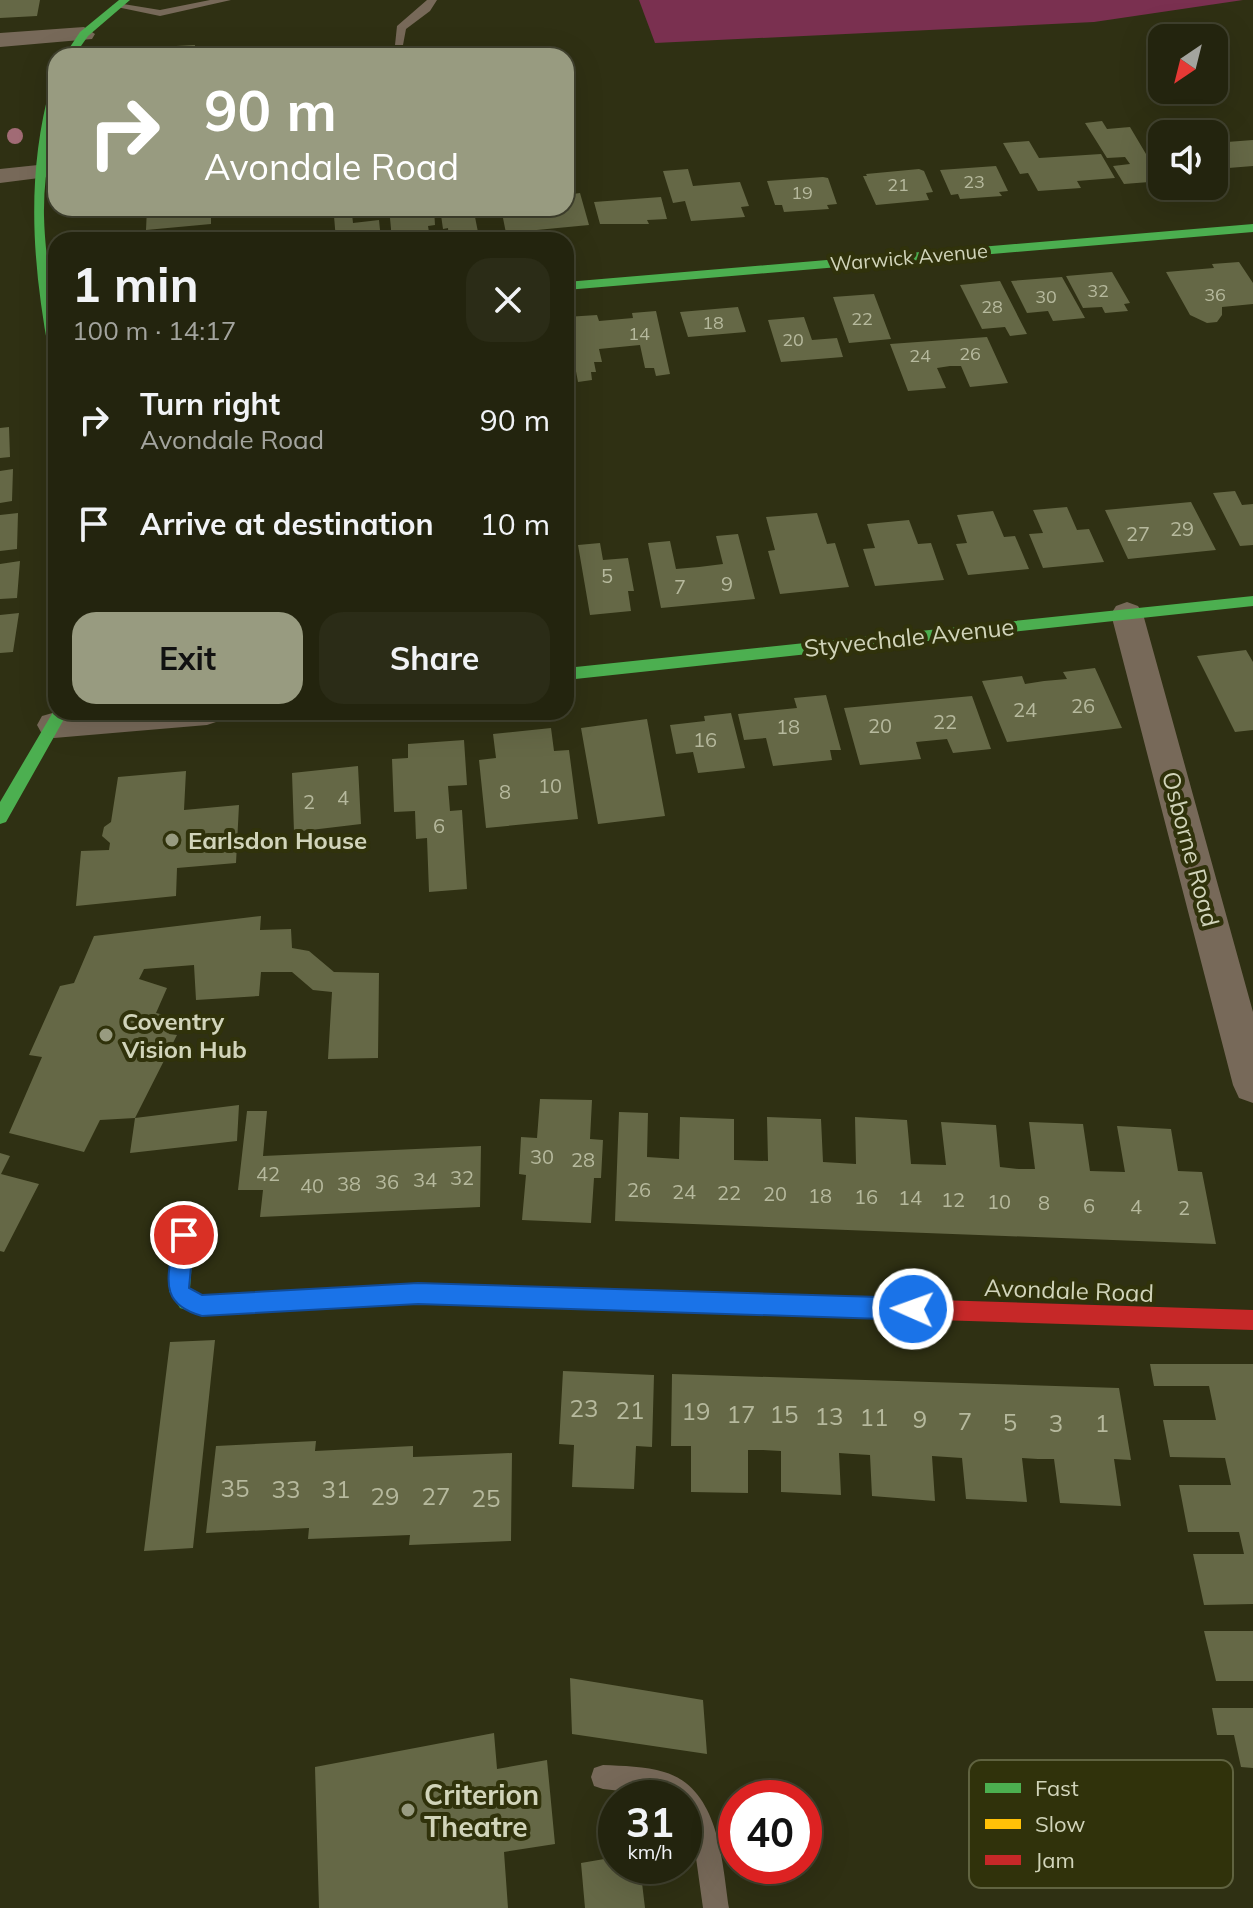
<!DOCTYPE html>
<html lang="en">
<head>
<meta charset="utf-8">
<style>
	body { margin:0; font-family:Mulish,sans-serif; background:#2b2c17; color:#f1f3f6; height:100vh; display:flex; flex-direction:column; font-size:30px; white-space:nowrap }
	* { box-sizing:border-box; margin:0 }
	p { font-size:26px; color:#a3a49e }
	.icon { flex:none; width:44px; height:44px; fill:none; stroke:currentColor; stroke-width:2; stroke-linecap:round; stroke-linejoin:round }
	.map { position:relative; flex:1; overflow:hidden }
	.sheet { position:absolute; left:48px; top:232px; width:526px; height:488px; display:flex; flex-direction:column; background:#23240e; border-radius:24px; box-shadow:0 8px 32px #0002,0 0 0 2px #40412e }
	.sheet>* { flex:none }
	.hud { position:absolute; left:48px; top:48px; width:526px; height:168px; border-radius:24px; box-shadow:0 8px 32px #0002,0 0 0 2px #40412e; background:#989b80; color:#fff; overflow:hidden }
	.needle { width:52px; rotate:215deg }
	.fabs { position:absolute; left:1148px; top:24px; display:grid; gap:16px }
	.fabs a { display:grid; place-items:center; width:80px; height:80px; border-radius:16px; background:#23240e; box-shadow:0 8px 32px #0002,0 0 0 2px #40412e; font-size:40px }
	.speed { position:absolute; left:598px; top:1780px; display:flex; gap:16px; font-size:40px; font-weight:700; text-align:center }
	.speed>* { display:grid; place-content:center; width:104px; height:104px; border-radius:50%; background:#23240e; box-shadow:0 8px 32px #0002,0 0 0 2px #40412e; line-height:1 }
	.speed small { font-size:20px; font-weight:400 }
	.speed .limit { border:12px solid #d22; background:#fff; color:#111 }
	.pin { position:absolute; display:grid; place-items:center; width:68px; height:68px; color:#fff; margin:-34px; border:4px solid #fff; border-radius:50%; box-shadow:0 2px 8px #0007 }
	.me { position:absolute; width:88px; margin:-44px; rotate:272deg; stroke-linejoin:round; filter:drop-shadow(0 0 6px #0008) }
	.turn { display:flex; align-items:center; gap:28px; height:168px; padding:0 24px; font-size:36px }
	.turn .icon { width:104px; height:104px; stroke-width:2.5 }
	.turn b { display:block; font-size:56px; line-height:68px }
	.round { display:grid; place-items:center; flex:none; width:84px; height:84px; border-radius:24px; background:#2b2c17 }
	.headline { display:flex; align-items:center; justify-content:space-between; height:136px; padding:0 24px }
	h1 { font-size:48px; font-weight:700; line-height:60px }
	.primary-button { display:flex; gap:16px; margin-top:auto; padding:16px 24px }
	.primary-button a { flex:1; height:92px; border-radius:24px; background:#989b80; color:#111; font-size:32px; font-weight:700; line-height:92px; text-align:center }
	.primary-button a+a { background:#2b2c17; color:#f1f3f6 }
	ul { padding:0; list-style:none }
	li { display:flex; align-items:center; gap:24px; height:104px; padding:0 24px }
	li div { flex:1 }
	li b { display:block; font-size:30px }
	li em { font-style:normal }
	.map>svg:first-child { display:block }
</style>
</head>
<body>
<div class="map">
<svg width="1253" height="1908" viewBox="0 0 1253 1908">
	<rect width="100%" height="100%" fill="#2f3013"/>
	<!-- green -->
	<path fill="#7a3050" d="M639 0H1243L1094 22 655 43Z"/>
	<!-- building -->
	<path fill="#656846" d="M0 0H40L37 16 0 18Z
		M195 45 194 56H138V48Z
		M1102 121 1107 129 1130 127 1162 181 1124 184 1113 166 1130 164 1125 157 1107 158 1085 123Z
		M1253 140V166L1216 169 1225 182 1214 183V143Z
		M1029 141 1039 158 1101 154 1115 178 1077 181 1081 188 1038 191 1028 173 1020 174 1003 143Z
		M996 166 1008 191 999 192 1002 196 960 199 958 194 951 195 940 170Z
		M688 169 693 186 740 182 749 206 741 207 745 217 691 221 685 201 673 203 663 171Z
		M919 169 924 171 933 192 926 193 929 200 876 205 863 176H867L866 174Z
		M823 177 828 178 837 204 827 205 829 209 784 212 782 205H775L767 181Z
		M580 193 589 225 506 233 501 208H566V195Z
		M661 197 667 219 647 220 649 224H600L594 202Z
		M147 208H202V214L211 213V224L146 230Z
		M440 208H485L487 216 475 217 479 237 449 240 448 228 443 229Z
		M434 209 435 225 428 226 430 238 392 240 390 218 405 216V212Z
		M352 214 353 223 379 220 381 240H336L334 216Z
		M268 233V240H177V238Z
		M1239 262 1253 283V304L1222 307V315L1217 322 1207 323 1190 315 1166 272 1214 268 1212 264Z
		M1112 272 1130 303 1124 304 1128 311 1105 313 1102 307 1083 308 1066 276Z
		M1062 277 1085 318 1053 321 1048 311 1027 313 1011 281Z
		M1000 281 1027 334 1010 336 1005 327 982 329 960 285Z
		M874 294 891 339 849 343 833 297Z
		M738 307 746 332 688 337 680 312Z
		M656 311 670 374 656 376 654 368H645L640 345 599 349 602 362H594L596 372H591L592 380 578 382 566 317 597 315 599 321 633 318 632 313Z
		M804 317 812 340 837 338 843 357 781 362 768 320Z
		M987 337 1008 383 970 387 961 366H950L937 368 946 388 908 391 890 344Z
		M9 427 10 457 0 458V428Z
		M13 469 12 501 0 503V471Z
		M1235 491 1242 505 1253 504V545L1240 546 1213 493Z
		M1191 502 1216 550 1128 559 1105 510Z
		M1067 507 1077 530 1089 529 1104 562 1043 568 1029 534 1043 533 1033 510Z
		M993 511 1004 537 1015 536 1029 569 968 575 956 544 967 543 957 515Z
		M18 513 17 549 0 551V515Z
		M817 513 827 544 835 543 849 587 780 594 768 551 775 550 766 517Z
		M909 520 918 544 931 543 944 580 875 586 863 549 875 548 867 524Z
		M738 534 755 599 661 608 648 543 670 541 676 569 699 567 723 564 716 536Z
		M600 543 603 560 628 558 634 591H628L631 611 590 615 578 545Z
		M20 561 17 598 0 599V564Z
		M19 613 13 652 0 653V615Z
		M1246 650 1253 662V730L1235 732 1197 656Z
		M1095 668 1122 728 1007 742 982 681 1022 676 1025 684 1044 681 1067 679 1063 672Z
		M826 695 841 750H830L832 760 773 766 766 738 744 740 738 714 797 708 794 698Z
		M972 696 991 749 953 753 947 739 916 742 921 759 860 765 844 708Z
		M731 713 745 768 698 773 693 752 676 754 670 725 705 721 704 716Z
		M647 719 665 816 598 824 581 728Z
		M551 728 554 751 569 750 578 819 486 828 479 760 496 758 493 734Z
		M464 740 467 785 448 786 450 811 462 810 467 889 429 892 427 838 416 839 415 811 394 812 392 759 408 758V744Z
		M358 766 361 824 294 832 292 773Z
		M186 771 184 810 239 805 236 863 177 868 176 896 76 906 81 851 109 850 110 843 102 836 104 827 111 822 118 777Z
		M261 916 260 930 291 929 292 948 309 951 334 972 379 973 378 1058 328 1059 332 992 313 990 292 972H261L259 996 196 1000 194 965 144 969 139 979 167 988 156 1013 176 1018 169 1034 177 1035 135 1118 239 1105 237 1141 130 1153 135 1118 100 1120 84 1152 9 1133 42 1057 29 1055 60 986 74 983 94 936Z
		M540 1099 592 1100 590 1139 603 1140 601 1178H594L591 1223 522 1220 526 1175 519 1174 521 1137 537 1138Z
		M247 1111H267L263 1156 481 1146 480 1207 260 1217 263 1190H238Z
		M619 1112 648 1113 647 1157 679 1159 680 1117 734 1119V1160L768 1161 767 1117 821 1119 823 1162 856 1164 855 1117 907 1120 911 1164 946 1165 941 1122 996 1125 1000 1167 1019 1169H1035L1029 1122 1083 1124 1090 1171 1125 1172 1117 1126 1171 1129 1178 1171 1202 1172 1216 1244 615 1221Z
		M0 1153 10 1156 1 1174 39 1184 4 1252 0 1251Z
		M215 1340 193 1548 144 1551 170 1342Z
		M1150 1364H1253V1604L1204 1605 1193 1554H1244L1239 1532H1188L1179 1485H1231L1225 1458 1170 1457 1163 1420H1216L1209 1386H1154Z
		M563 1371 654 1375 652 1447 636 1446 634 1489 572 1487 574 1445 559 1444Z
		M672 1374 1119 1388 1131 1460 1114 1459 1121 1506 1060 1503 1054 1459H1038L1022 1458 1027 1502 966 1499 962 1458 932 1456 935 1501 872 1496 870 1455 853 1454 839 1453 841 1495 781 1492V1451L763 1450H748V1493L691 1492V1446H671Z
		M316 1441 315 1451 413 1446V1457L512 1453 511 1541 409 1545 410 1535 308 1539 309 1528 206 1533 216 1446Z
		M1204 1631H1253V1681H1216Z
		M570 1678 703 1700 707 1754 572 1734Z
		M1212 1708H1253V1768L1241 1767 1234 1735H1217Z
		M494 1733 497 1769 547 1760 555 1844 504 1852 508 1908H319L315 1767Z
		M616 1857V1866H640L645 1908H585L581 1863Z"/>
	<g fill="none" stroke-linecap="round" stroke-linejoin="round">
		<!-- lane -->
		<path fill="#776959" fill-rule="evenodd" d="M210 0H231L160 16 112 6 117 3 160 10Z
			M427 0H437L430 11 406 29 403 45H395L397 26Z
			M603 1765C623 1766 645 1766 664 1772 719 1788 722 1860 729 1908H703L696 1858 684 1817V1798L603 1789 594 1786 591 1777 594 1768Z"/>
		<!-- street -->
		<path fill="#776959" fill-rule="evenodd" d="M84 27 95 34 92 39 0 47V33Z
			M38 165 47 167 50 172 47 177 0 183V169Z
			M1127 602 1138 606 1143 614 1253 1012V1103L1239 1098 1233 1085 1111 614 1116 606Z
			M56 712H224L219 721 207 725 54 738 42 734 37 725 42 716Z"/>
		<!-- fast -->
		<path fill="#4caf50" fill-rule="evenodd" d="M119 0H130L88 36 74 56H64L80 32Z
			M56 81C56 126 43 168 44 216 45 263 56 309 56 357L49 353C32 261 26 175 51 84Z
			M1253 224V232L566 290V282Z
			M1253 596V606L566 680V668Z
			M56 707V712H68L6 822 0 824V802Z
			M184 1225 191 1228 194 1235 190 1288 202 1295 418 1283 658 1291 665 1294 668 1301 665 1308 658 1311 418 1303 202 1315 180 1308 169 1291 174 1235 177 1228Z"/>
		<!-- slow -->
		<path fill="#ffc107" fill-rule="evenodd" d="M658 1291 904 1299 911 1302 914 1309 911 1316 904 1319 658 1311 651 1308 648 1301 651 1294Z"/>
		<!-- jam -->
		<path fill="#c62828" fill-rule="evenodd" d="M904 1299 1253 1310V1330L904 1319 897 1316 894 1309 897 1302Z"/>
	</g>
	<!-- trees -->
	<circle fill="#a16b75" cx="15" cy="136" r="8"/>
	<!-- route -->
	<path fill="#1a73e8" stroke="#114b97" stroke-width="2" d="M184 1225 191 1228 194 1235 189 1288 202 1295 418 1283 913 1298 920 1302 923 1309 920 1316 913 1320 418 1304 202 1316C155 1303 170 1274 174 1235L177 1228Z"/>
	<!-- markers -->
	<g fill="#989b80" stroke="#30320b" stroke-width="3">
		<circle cx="172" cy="840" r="8"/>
		<circle cx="106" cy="1035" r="8"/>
		<circle cx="408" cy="1810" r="8"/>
	</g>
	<g text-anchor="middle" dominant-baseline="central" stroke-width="8" stroke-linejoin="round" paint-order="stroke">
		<!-- far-number labels -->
		<g font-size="18" fill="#b6b99d">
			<text x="974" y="181">23</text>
			<text x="898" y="184">21</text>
			<text x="802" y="192">19</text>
			<text x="1098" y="290">32</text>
			<text x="1215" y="294">36</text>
			<text x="1046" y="296">30</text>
			<text x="992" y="306">28</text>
			<text x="862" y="318">22</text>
			<text x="713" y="322">18</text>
			<text x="639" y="333">14</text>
			<text x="793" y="339">20</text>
			<text x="970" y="353">26</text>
			<text x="920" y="355">24</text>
		</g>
		<!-- far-street labels -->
		<g font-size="20" fill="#d1d4ba" stroke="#30320b">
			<text transform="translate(909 257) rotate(-5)">Warwick Avenue</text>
		</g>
		<!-- number labels -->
		<g font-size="20" fill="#b6b99d">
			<text x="1182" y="528">29</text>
			<text x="1138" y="533">27</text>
			<text x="607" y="575">5</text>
			<text x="727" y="583">9</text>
			<text x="680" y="586">7</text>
			<text x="1083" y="705">26</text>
			<text x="1025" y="709">24</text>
			<text x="945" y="721">22</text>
			<text x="880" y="725">20</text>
			<text x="788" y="726">18</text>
			<text x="705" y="739">16</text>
			<text x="550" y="785">10</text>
			<text x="505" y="791">8</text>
			<text x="343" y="797">4</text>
			<text x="309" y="801">2</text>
			<text x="439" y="825">6</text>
			<text x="542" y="1156">30</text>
			<text x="583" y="1159">28</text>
			<text x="268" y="1173">42</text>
			<text x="462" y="1177">32</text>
			<text x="425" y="1179">34</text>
			<text x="387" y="1181">36</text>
			<text x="349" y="1183">38</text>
			<text x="312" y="1185">40</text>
			<text x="639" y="1189">26</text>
			<text x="684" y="1191">24</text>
			<text x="729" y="1192">22</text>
			<text x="775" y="1193">20</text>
			<text x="820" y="1195">18</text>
			<text x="866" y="1196">16</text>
			<text x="910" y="1197">14</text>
			<text x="953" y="1199">12</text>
			<text x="999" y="1201">10</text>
			<text x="1044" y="1202">8</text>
			<text x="1089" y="1205">6</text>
			<text x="1136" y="1206">4</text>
			<text x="1184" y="1207">2</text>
		</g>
		<!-- street labels -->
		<g font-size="24" fill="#d1d4ba" stroke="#30320b">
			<text transform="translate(909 637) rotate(-6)">Styvechale Avenue</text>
			<text transform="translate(1191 849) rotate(75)">Osborne Road</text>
			<text transform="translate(1069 1290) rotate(2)">Avondale Road</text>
		</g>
		<!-- poi labels -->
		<g font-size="24" font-weight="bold" fill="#d1d4ba" stroke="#30320b" text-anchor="start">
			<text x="188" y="840">Earlsdon House</text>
			<text x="122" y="1021">Coventry<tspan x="122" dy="28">Vision Hub</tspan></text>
		</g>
		<!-- near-number labels -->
		<g font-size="24" fill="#b6b99d">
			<text x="584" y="1408">23</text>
			<text x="630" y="1410">21</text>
			<text x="696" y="1411">19</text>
			<text x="741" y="1414">17</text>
			<text x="784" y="1414">15</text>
			<text x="829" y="1416">13</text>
			<text x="874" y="1417">11</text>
			<text x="920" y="1419">9</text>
			<text x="965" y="1421">7</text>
			<text x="1010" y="1422">5</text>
			<text x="1056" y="1423">3</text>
			<text x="1102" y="1423">1</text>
			<text x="235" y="1488">35</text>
			<text x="286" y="1489">33</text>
			<text x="336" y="1489">31</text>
			<text x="385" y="1496">29</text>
			<text x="436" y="1496">27</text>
			<text x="486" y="1498">25</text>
		</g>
		<!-- near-poi labels -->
		<g font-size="28" font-weight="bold" fill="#d1d4ba" stroke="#30320b" text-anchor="start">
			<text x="424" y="1794">Criterion<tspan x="424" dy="32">Theatre</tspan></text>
		</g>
	</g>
	<!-- legend -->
	<rect x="969" y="1760" width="264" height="128" rx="12" fill="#30320b" stroke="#606340" stroke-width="2"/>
	<rect x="985" y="1783" width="36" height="10" fill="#4caf50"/>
	<rect x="985" y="1819" width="36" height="10" fill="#ffc107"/>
	<rect x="985" y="1855" width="36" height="10" fill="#c62828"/>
	<g font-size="22" fill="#d1d4ba">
		<text x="1035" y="1796">Fast</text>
		<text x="1035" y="1832">Slow</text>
		<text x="1035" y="1868">Jam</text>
	</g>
</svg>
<div class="fabs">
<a><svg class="needle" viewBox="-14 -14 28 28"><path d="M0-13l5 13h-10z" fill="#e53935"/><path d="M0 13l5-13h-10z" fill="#a3a49e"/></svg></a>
<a><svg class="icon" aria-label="sound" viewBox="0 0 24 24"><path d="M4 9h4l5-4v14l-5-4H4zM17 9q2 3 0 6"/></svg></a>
</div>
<div class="speed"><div>31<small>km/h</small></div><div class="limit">40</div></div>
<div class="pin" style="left:184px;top:1235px;background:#d93025"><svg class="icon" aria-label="arrive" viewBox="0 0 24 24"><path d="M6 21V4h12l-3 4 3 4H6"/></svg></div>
<svg class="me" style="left:913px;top:1309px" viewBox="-20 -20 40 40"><circle r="17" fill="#1a73e8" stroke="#fff" stroke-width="3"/><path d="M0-11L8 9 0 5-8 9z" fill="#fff"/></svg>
<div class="hud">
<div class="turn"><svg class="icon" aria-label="right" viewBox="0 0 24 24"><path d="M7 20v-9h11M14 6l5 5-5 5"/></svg><div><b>90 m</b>Avondale Road</div></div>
</div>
<section class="sheet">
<div class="headline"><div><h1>1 min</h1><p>100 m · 14:17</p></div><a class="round"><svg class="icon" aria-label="close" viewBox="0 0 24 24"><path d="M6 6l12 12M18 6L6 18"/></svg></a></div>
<ul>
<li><svg class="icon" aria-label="right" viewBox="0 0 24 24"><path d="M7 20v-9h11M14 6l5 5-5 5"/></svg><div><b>Turn right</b><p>Avondale Road</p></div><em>90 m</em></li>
<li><svg class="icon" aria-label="arrive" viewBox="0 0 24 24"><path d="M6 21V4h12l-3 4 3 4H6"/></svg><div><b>Arrive at destination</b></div><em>10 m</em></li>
</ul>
<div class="primary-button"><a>Exit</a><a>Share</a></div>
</section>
</div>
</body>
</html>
